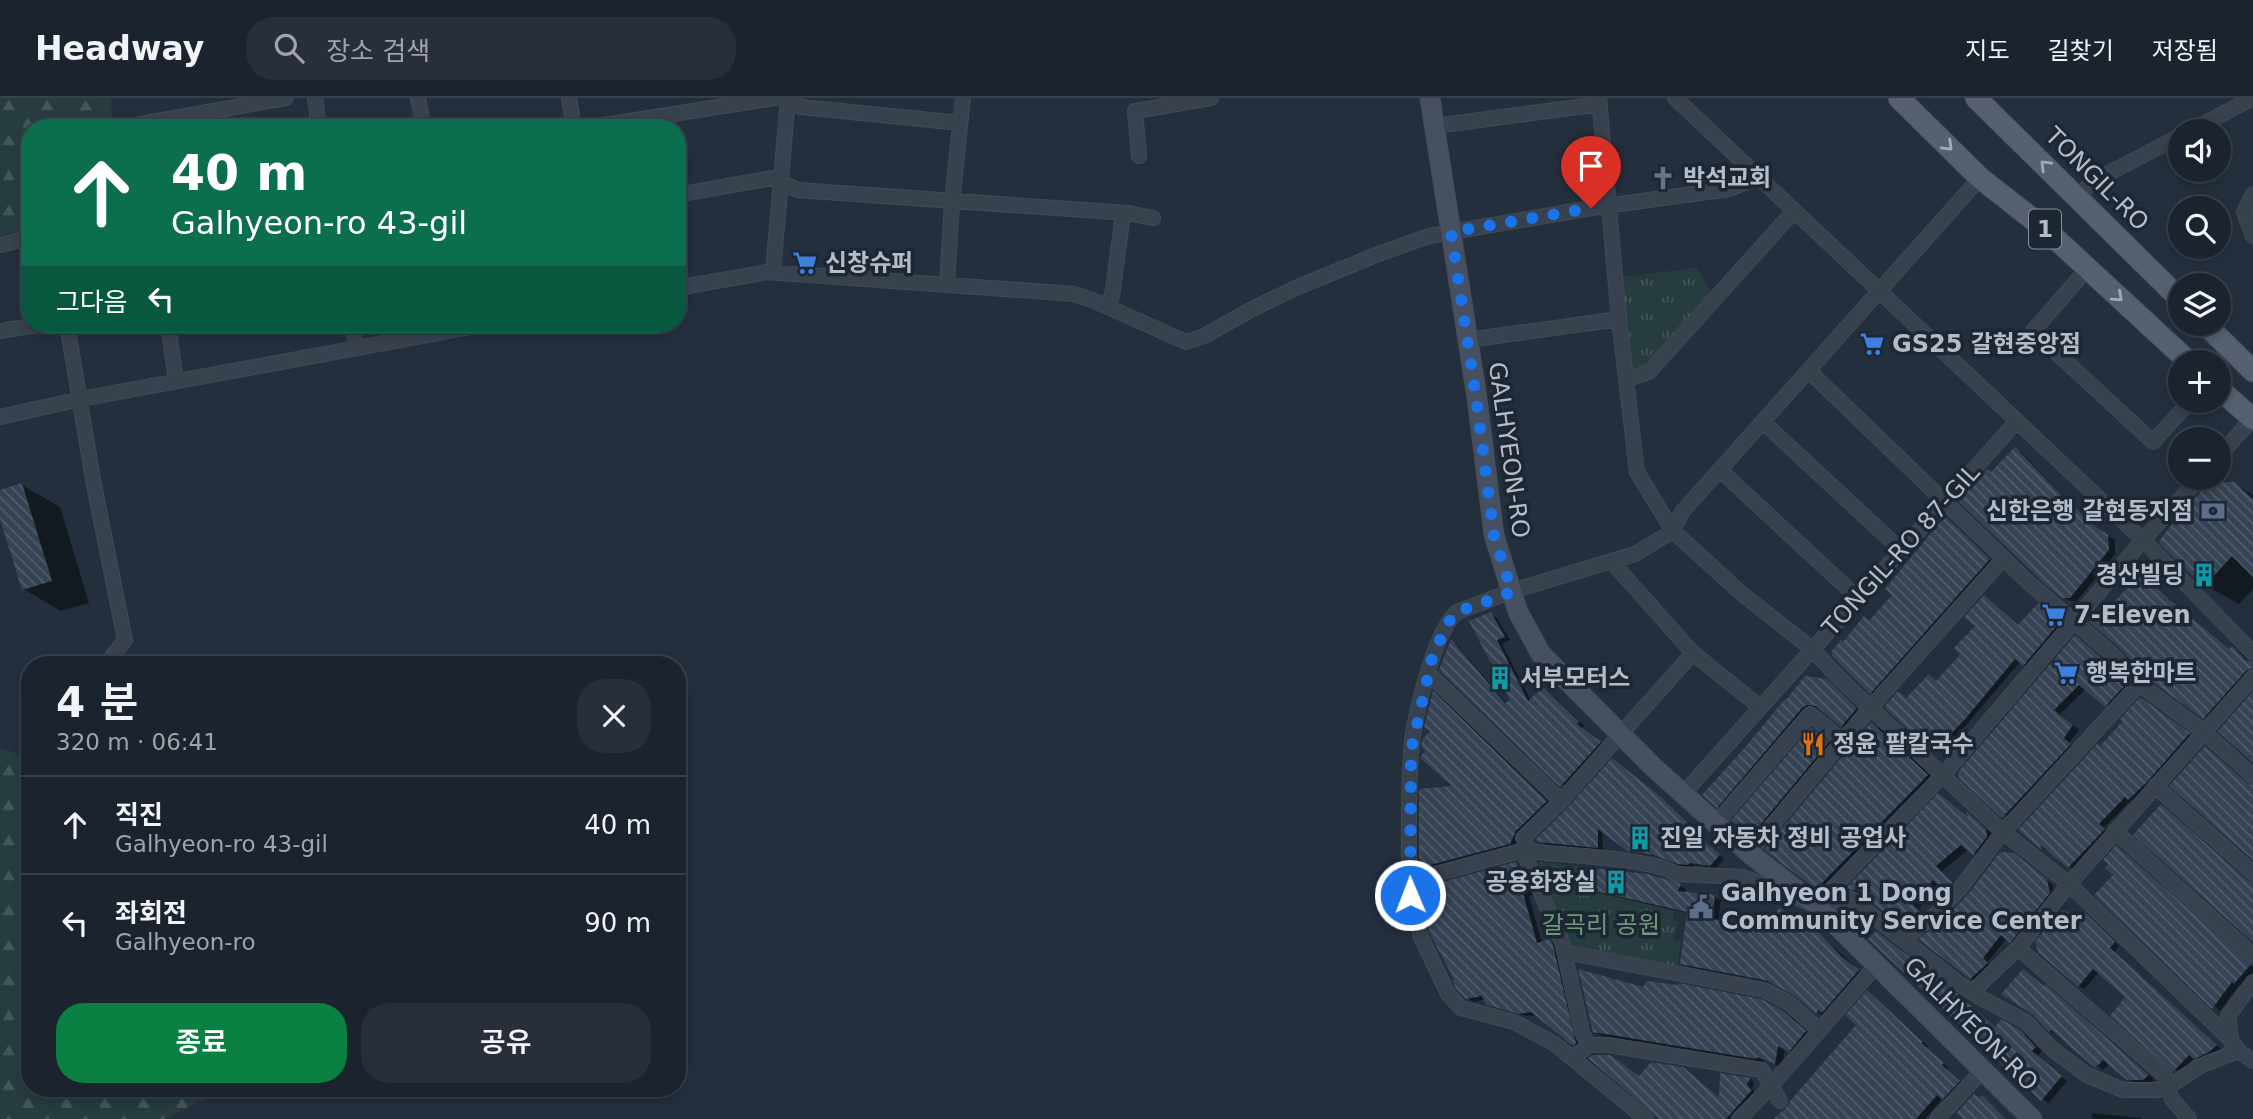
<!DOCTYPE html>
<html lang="ko">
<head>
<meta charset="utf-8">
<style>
	body { margin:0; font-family:"DejaVu Sans","Noto Sans KR",sans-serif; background:#282f3a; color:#f1f3f6; height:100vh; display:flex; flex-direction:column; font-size:26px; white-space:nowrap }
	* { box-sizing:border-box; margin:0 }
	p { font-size:23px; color:#a0a4aa }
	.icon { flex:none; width:38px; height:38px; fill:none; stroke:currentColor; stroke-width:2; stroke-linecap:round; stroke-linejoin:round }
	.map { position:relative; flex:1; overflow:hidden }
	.details { position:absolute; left:21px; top:558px; width:665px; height:441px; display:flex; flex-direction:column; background:#1b232e; border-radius:28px; box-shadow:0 4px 10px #0003,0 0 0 2px #39404a }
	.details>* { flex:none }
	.top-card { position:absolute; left:21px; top:21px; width:665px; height:214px; border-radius:28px; box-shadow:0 4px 10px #0003,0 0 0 2px #39404a; background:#0b6e4f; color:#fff; overflow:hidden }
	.controls { position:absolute; left:2168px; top:21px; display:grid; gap:14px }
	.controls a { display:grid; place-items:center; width:63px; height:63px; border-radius:50%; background:#1b232e; box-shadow:0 4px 10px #0003,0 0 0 2px #39404a; font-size:35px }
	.pin { position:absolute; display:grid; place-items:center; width:60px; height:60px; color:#fff; margin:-72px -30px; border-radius:50% 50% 50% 0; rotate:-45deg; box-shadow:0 0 7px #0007 }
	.pin .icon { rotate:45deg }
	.me { position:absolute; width:77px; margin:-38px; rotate:359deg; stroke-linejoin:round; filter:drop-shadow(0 0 5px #0008) }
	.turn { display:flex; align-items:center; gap:24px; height:147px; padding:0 35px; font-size:32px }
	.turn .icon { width:91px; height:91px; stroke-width:2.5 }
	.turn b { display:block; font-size:49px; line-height:60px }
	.then { display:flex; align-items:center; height:66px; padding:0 35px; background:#0003; gap:14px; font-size:26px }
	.round { display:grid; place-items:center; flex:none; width:74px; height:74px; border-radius:28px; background:#282f3a }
	.headline { display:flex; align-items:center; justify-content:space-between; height:119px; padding:0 35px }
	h1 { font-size:42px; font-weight:600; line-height:52px }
	.button { display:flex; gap:14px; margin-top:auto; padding:14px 35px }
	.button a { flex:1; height:80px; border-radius:28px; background:#0b8043; color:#fff; font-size:28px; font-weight:600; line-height:80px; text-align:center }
	.button a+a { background:#282f3a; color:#f1f3f6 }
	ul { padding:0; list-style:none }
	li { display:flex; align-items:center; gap:21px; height:98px; padding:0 35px; border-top:2px solid #39404a }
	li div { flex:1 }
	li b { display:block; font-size:26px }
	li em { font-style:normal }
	header { display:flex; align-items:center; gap:42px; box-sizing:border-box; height:98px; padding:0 35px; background:#1b232e; border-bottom:2px solid #39404a }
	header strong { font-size:33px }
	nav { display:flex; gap:38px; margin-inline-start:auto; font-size:24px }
	.search { width:490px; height:63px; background:#282f3a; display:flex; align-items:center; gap:18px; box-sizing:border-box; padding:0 24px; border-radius:28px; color:#a0a4aa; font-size:26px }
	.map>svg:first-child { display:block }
</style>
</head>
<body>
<header>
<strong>Headway</strong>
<div class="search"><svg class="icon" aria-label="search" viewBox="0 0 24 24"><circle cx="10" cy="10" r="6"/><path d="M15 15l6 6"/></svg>장소 검색</div>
<nav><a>지도</a><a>길찾기</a><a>저장됨</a></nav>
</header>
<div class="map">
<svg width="2253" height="1021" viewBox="0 0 2253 1021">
	<defs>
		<pattern id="forest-firs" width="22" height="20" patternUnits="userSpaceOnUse" patternTransform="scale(1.75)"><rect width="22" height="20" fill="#263c3f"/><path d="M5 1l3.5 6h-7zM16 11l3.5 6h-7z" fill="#435659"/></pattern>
		<pattern id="park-tufts" width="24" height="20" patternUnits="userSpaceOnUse" patternTransform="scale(1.75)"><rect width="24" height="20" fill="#263c3f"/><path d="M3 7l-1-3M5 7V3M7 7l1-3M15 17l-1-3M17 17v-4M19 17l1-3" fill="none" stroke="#435659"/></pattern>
		<pattern id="building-back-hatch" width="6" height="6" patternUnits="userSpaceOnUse" patternTransform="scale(1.75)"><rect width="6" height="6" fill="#364354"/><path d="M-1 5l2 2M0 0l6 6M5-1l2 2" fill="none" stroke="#515c6b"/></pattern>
	</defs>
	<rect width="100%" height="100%" fill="#242f3e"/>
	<!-- forest -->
	<path fill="url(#forest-firs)" d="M0 0H111L112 30H30V131L0 138Z
		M0 650 27 659 30 663V990L288 991 246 1001 207 1000 165 1021H0Z"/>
	<!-- park -->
	<path fill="url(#park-tufts)" d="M1696 170 1712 195 1647 268 1631 272 1623 179Z
		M1539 764 1591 770V792L1673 813V822L1679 824 1673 842 1681 843 1677 870 1565 854 1536 785Z"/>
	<!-- shadow -->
	<path fill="#0007" d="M2015 352 2022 355 2071 407 2103 435 2115 442V456L2077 503H2070L2063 499 1992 376Z
		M2233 385 2253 397V491L2239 506 2205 487Z
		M22 387 60 409 89 505 61 513 23 491 0 415V394Z
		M1946 420 1995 465 1877 598 1871 594 1843 546 1870 524 1895 497 1907 469 1905 467Z
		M2154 487 2212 538 2230 553 2233 550 2238 553 2253 567V575L2209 623 2204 619 2112 509Z
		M2044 510 2065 529 2029 570 2020 564 1943 654 1935 652 1907 601 1929 578 1937 584 1962 557 2019 528Z
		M1491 516 1497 520 1510 542 1502 546 1531 603 1543 591 1549 594 1584 628 1582 630 1606 648 1568 691 1441 571 1452 544 1457 547 1507 606 1513 602 1471 524Z
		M2075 539 2113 570 2132 591 2113 611 2086 591 2060 616 2079 632 2069 645 2076 651 2011 722 1961 679Z
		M1832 586 1861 614 1847 631 1820 610 1813 609 1808 612 1723 711 1718 708 1749 647Z
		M1434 595 1440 599 1554 708 1517 750 1428 774 1420 769 1457 690 1428 653 1432 633Z
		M2146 604 2194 640 2135 704 2131 702 2104 730 2109 735 2074 772 2045 748 2046 753 2043 751 2021 731Z
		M1872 626 1884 633 1939 685 1829 797 1817 790Z
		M1817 635 1833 648 1756 741 1751 738Z
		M1618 665 1666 704 1695 732 1693 734 1724 761 1716 770 1694 767 1693 769H1684L1660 759 1635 755 1602 732 1603 752 1546 747 1540 743Z
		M1969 716 1993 737 1982 760 1969 751 1942 773 1959 789 1953 796 1940 787 1919 811 1929 820 1912 832 1863 796 1848 791 1970 721Z
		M2117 749 2253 869V875L2242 888 2239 887 2220 913 2097 797 2116 777Z
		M2020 760 2052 786 2055 798 2016 846 2007 840 1987 865 1993 869 1977 883 1971 880Z
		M1516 766 1523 770 1532 789 1533 797 1529 798 1542 845 1550 843 1557 847 1582 949 1580 950 1538 917 1527 918 1495 910 1485 901 1474 904 1467 900Z
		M1680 788 1686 791 1685 795 1715 799 1721 802 1718 823 1811 835 1814 831 1864 877 1829 917 1825 915 1823 918 1796 896 1774 885 1689 869 1682 865 1688 815 1599 795 1592 791Z
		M2084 816 2119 848 2114 854 2221 951 2201 963 2195 959 2180 976 2113 917 2127 899 2099 874 2084 891 2079 888Z
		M1644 891 1760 903 1791 919 1812 938 1797 956 1785 950 1782 969 1764 962 1763 964 1602 938 1594 933Z
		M2047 891 2051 892 2154 981 2151 985H2135L2110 966 2103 972 2050 933Z
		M1868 894 1928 948 1926 950 1949 970 1947 971 1965 987 1949 1004 1943 1000 1925 1021H1771L1774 1019 1776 1020 1789 1009 1858 927Z
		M2001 923 2026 937 2042 953 2037 958 2067 983 2049 1005 2042 1001Z
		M1640 979 1721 1002 1749 981 1754 984 1752 991 1757 996 1733 1021H1662Z
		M2092 1015 2141 1020 2142 1021H2092Z"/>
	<!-- building -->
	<path fill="url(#building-back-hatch)" d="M2015 349 2065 401 2096 429 2108 437 2109 452 2070 500H2062L2046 487 1958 403 1987 371 1991 374Z
		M2209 384H2234L2253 401V479L2232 458 2204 489 2160 446 2159 443 2169 430Z
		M22 385 52 483 22 492 0 421V392Z
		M1945 418 1990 461 1870 596 1832 558V553L1841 542 1843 544 1864 518 1869 523 1892 497 1885 491Z
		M2137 480 2149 482 2169 501 2229 551 2232 548 2246 562 2253 564V570L2246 573 2203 621 2146 579 2120 550 2089 524 2108 504 2111 507Z
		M1984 497 2018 527 2038 505 2060 524 2023 568 2015 561 1966 620 1933 655 1884 609 1898 593 1906 600 1929 576 1936 583 1960 557 1954 550 1975 528 1964 519Z
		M1491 514 1505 539 1497 542 1528 603 1543 589 1579 624 1577 626 1601 644 1560 689 1439 572 1451 541 1505 605 1510 602 1469 523Z
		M2075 537 2106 564 2126 586 2105 609 2079 587 2054 612 2073 627 2064 640 2071 646 2002 720 1959 680 1958 674Z
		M1805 578 1827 581 1857 610 1841 629 1816 608 1807 607 1803 609 1717 710 1702 697 1748 646 1785 601 1786 602Z
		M1433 593 1547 703 1516 733 1510 746 1419 770V691L1452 688 1420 660 1425 653 1421 649 1422 642 1430 633 1424 629Z
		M2253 593V665L2218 633Z
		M2140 599 2190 635 2147 684 2128 702 2125 699 2099 726 2105 731 2068 770 2040 747 2042 752 2018 732 2098 645 2100 648 2122 624 2120 621Z
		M1871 624 1928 677 1816 791 1764 752Z
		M1811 629 1829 644 1750 739 1731 722Z
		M2205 648 2247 685 2253 687V762L2169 688Z
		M1612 660 1661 699 1691 728 1689 730 1720 757 1710 768 1689 765 1688 767 1678 766 1653 757 1627 753 1598 731V750L1538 744 1536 741 1568 709Z
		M1938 695 1968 719 1966 713 1986 731 1987 739 1973 757 1961 747 1936 768 1953 784 1944 793 1933 782 1912 806 1922 815 1903 829 1856 792 1845 791Z
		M2161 706 2247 782 2253 784V844L2133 737Z
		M2116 747 2251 866 2234 886 2232 884 2212 911 2094 797 2113 777 2105 770 2108 766 2103 762Z
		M2000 754 2014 755 2047 781 2050 795 2010 845 2001 837 1983 860 1988 865 1970 881 1918 841 1942 824 1969 795Z
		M1516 764 1526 784 1527 793 1523 795 1537 845 1550 841 1553 847 1576 945 1573 948 1531 914 1519 916 1486 907 1482 898 1466 901 1456 891 1452 882 1454 881 1430 836 1420 798 1436 792 1431 787Z
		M1591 770 1648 776 1681 786 1678 793 1715 797 1712 821 1766 827 1780 809 1810 833 1814 829 1841 858 1859 872 1822 915 1818 912 1816 916 1795 898 1768 883 1680 866 1687 814 1590 792Z
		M2060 813 2085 815 2115 844 2110 850 2217 947 2209 954 2194 961 2189 957 2173 974 2110 918 2125 899 2093 871 2078 889 2038 854 2035 844Z
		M1876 833 1958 896 1995 929 2001 921 2019 931 2036 949 2032 953 2062 978 2041 1003 1868 841Z
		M1578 871 1643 889 1647 883 1678 887V885L1761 901 1783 913 1806 933 1789 954 1778 948 1775 966 1757 959 1756 961 1593 934Z
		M2023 871 2045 889 2044 885 2149 977 2143 982H2127L2103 962 2095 970 2051 932 2049 934 2032 916 2001 896Z
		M1867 892 1923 944 1921 945 1944 965 1942 967 1960 983 1942 1002 1937 997 1916 1021H1773L1788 1008 1790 1003 1856 927 1845 917Z
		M1592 957H1610L1639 978 1651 964 1683 969 1719 1000 1720 975 1750 980 1747 987 1752 992 1726 1021H1659L1588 960Z
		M1974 996 1979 1000 1982 997 2006 1021H1963L1956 1015Z"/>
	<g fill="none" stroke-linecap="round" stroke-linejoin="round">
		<!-- street casing -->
		<g stroke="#414a57" stroke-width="16">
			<path id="street" d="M315 0 319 30
				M418 0 424 30
				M569 0 574 30
				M781 0 801 9 960 25
				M1599 0 1619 221 1637 374 1673 433 1741 495 1812 551 1840 581 2003 734 2069 786 2231 942 2240 954 2253 963
				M1675 0 2143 442 2253 555
				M1435 28 1600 6
				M140 30V26L286 0
				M585 30 775 0
				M2190 33 2253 0
				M1139 58 1135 13 1211 0
				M2253 96 2244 114 2253 138
				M677 97 772 80 797 92 1128 115 1153 120
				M2078 99 2092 84 2180 38
				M0 147 30 140
				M2087 171 2033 233 2153 344 2190 303
				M773 174 788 0
				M947 187 952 104 963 0
				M677 190 767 174 1074 196 1092 202 1186 244 1204 238 1256 209 1300 188 1381 155 1429 138 1591 110 1729 91 1759 79
				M1106 208 1112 198 1123 116
				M67 226 94 387 125 542 108 564
				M168 226 176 283
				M353 226 356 250
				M0 233 44 226
				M1468 242 1619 221
				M1809 273 2028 484 2113 557 2139 586 2203 633 2253 678
				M1626 282 1649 274 1794 113
				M0 319 81 301 487 226
				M1763 324 1901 452
				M2219 358 2253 320
				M1720 372 1858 500
				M1611 463 1693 555 1760 609
				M1428 575 1561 703
				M2155 688 2253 775
				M1683 696 2017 323
				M1716 725 1810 616 1844 644
				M2115 733 2253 857
				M1528 751 1523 740 1561 703 1693 555
				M1523 753 1562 844 1582 934 1588 947
				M1749 755 1871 609 2003 461
				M1409 783 1528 751 1537 754C1564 757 1658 761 1675 776L1743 779 1816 807 1850 800 1961 887 1981 900 2025 923 2052 951 2087 977 2123 992H2158L2168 989 2200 968 2233 955 2228 918 2253 884
				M1816 807 1943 677 2143 442 2199 380
				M1903 841 1935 817 1961 789 2003 734 2139 586
				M2018 850 2165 978 2172 1001 2189 1021
				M1565 854 1764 892 1789 905 1818 931
				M1972 894 2018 850 2069 786 2253 579
				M1573 961 1588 947H1608L1762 972 1780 1003
				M1646 1021 1555 946 1514 924 1461 910 1448 896 1421 839 1410 797 1409 783C1409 740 1408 697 1411 654 1413 623 1434 533 1457 514L1512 493 1635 456 1673 433 1682 414 1980 80
				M1739 1021C1788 973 1830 918 1877 867
				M1937 1021 1983 972"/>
		</g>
		<!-- secondary casing -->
		<g stroke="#414a57" stroke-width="21">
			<path id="secondary" d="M1430 0 1477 300 1494 437 1518 514 1541 556 1651 667 1749 755 1816 807 2032 1021"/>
		</g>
		<!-- primary casing -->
		<g stroke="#414a57" stroke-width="23">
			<path id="primary" d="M1899 0 1980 80 2044 130 2189 264
				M1976 0 2180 201
				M2205 226 2253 273
				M2219 291 2253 321"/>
		</g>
		<!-- street -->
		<use href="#street" stroke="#38414e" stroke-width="14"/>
		<!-- secondary -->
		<use href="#secondary" stroke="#465061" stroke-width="19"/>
		<!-- primary -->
		<use href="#primary" stroke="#56606e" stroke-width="21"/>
	</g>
	<!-- one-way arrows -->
	<defs><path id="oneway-chevron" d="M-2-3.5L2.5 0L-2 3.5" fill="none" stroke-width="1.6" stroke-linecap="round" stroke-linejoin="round" transform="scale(1.75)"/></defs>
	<g stroke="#a1aab7">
		<use href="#oneway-chevron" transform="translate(1948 48) rotate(44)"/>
		<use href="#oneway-chevron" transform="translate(2045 67) rotate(-135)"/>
		<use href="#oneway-chevron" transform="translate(2118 199) rotate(42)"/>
	</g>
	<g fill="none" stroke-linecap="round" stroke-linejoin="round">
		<!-- route -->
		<path stroke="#1a73e8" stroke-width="12" stroke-dasharray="0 21.6" d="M1410 797 1411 652 1433 556 1452 518 1457 514 1512 494 1494 438 1476 300 1451 134 1591 110"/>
	</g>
	<!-- icons -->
	<defs>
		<g id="church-bare" transform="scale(1.89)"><path d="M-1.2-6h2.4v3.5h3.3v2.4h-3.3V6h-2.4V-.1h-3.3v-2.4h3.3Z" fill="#6b7280" stroke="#1d2633" stroke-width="2.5" paint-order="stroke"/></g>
		<g id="supermarket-bare" transform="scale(1.89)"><path d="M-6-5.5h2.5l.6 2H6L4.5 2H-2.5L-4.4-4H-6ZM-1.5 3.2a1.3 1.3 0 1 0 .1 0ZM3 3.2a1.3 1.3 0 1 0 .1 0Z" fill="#3f7fe0" stroke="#1d2633" stroke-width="2.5" paint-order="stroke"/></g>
		<g id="bank-bare" transform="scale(1.89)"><path d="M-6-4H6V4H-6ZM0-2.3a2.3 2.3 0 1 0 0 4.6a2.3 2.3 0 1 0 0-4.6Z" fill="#5c6f8a" stroke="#1d2633" stroke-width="2.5" paint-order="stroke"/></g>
		<g id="building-bare" transform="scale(1.89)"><path d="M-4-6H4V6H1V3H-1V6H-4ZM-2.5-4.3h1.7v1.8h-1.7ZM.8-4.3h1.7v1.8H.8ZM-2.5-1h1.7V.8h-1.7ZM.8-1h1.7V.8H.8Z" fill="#0f9aa8" stroke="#1d2633" stroke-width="2.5" paint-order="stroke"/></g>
		<g id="restaurant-bare" transform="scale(1.89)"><path d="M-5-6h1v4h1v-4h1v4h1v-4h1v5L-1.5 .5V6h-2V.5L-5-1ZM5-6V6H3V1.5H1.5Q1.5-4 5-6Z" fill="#e8710a" stroke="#1d2633" stroke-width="2.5" paint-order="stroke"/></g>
		<g id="civic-bare" transform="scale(1.89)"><path d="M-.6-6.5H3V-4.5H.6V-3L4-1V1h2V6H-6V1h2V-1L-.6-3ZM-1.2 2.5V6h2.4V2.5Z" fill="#5c6f8a" stroke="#1d2633" stroke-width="2.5" paint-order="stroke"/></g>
	</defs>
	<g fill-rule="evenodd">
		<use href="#church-bare" x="1663" y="80"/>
		<use href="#supermarket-bare" x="805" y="165"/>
		<use href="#supermarket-bare" x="1872" y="246"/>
		<use href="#bank-bare" x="2213" y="413"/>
		<use href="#building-bare" x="2204" y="477"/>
		<use href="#supermarket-bare" x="2054" y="517"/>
		<use href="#supermarket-bare" x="2066" y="575"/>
		<use href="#building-bare" x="1500" y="580"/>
		<use href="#restaurant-bare" x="1813" y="646"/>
		<use href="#building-bare" x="1640" y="740"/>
		<use href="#building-bare" x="1616" y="784"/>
		<use href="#civic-bare" x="1701" y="809"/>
	</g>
	<g text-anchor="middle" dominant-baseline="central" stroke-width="7" stroke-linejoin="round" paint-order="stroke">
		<!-- shield labels -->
		<rect fill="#1d2633" stroke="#878f9c" stroke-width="2" x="2029" y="111.5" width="32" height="39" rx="5"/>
		<g font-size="23" font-weight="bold" fill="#b4bcc9">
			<text x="2045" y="131">1</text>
		</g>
		<!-- poi labels -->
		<g font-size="24" font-weight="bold" fill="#b4bcc9" stroke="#1d2633" text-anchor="start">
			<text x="1683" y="80">박석교회</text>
			<text x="825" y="165">신창슈퍼</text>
			<text x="1892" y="246">GS25 갈현중앙점</text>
			<text x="2193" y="413" text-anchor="end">신한은행 갈현동지점</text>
			<text x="2184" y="477" text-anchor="end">경산빌딩</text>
			<text x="2074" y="517">7-Eleven</text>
			<text x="2086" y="575">행복한마트</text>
			<text x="1520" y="580">서부모터스</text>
			<text x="1833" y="646">정윤 팥칼국수</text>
			<text x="1660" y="740">진일 자동차 정비 공업사</text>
			<text x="1596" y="784" text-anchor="end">공용화장실</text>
			<text x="1721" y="795">Galhyeon 1 Dong<tspan x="1721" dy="28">Community Service Center</tspan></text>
		</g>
		<!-- street labels -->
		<g font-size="24" fill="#b4bcc9" stroke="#1d2633">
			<text transform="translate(2097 81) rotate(45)">TONGIL-RO</text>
			<text transform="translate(1509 352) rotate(82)">GALHYEON-RO</text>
			<text transform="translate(1901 452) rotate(-48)">TONGIL-RO 87-GIL</text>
			<text transform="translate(1971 926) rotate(45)">GALHYEON-RO</text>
		</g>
		<!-- park labels -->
		<g font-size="24" fill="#6b9a76" stroke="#1d2633">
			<text x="1601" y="827">갈곡리 공원</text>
		</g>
	</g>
</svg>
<div class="controls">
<a><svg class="icon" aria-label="sound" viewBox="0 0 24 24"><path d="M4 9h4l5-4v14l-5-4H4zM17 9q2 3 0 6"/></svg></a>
<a><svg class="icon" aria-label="search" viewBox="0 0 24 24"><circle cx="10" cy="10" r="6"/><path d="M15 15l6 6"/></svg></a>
<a><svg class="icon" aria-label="layers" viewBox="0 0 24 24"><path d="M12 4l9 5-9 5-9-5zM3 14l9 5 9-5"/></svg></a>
<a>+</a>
<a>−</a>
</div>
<div class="pin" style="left:1591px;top:110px;background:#d93025"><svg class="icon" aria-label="arrive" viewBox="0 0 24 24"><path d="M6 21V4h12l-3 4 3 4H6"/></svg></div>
<svg class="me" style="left:1410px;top:797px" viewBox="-20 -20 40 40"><circle r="17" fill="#1a73e8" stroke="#fff" stroke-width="3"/><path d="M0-11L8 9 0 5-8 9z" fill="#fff"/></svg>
<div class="top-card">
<div class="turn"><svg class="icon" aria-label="ahead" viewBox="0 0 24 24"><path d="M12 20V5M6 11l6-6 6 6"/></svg><div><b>40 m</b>Galhyeon-ro 43-gil</div></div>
<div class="then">그다음<svg class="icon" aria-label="left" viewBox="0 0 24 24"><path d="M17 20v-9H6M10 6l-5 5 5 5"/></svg></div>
</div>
<section class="details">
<div class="headline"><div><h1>4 분</h1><p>320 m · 06:41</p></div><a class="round"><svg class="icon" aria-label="close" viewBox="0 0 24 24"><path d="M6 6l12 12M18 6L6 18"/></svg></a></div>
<ul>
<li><svg class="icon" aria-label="ahead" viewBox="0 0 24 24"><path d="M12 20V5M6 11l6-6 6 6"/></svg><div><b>직진</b><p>Galhyeon-ro 43-gil</p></div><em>40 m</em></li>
<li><svg class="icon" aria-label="left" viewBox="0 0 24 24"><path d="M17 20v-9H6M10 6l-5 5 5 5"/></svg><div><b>좌회전</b><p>Galhyeon-ro</p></div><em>90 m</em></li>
</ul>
<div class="button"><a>종료</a><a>공유</a></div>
</section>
</div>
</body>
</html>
